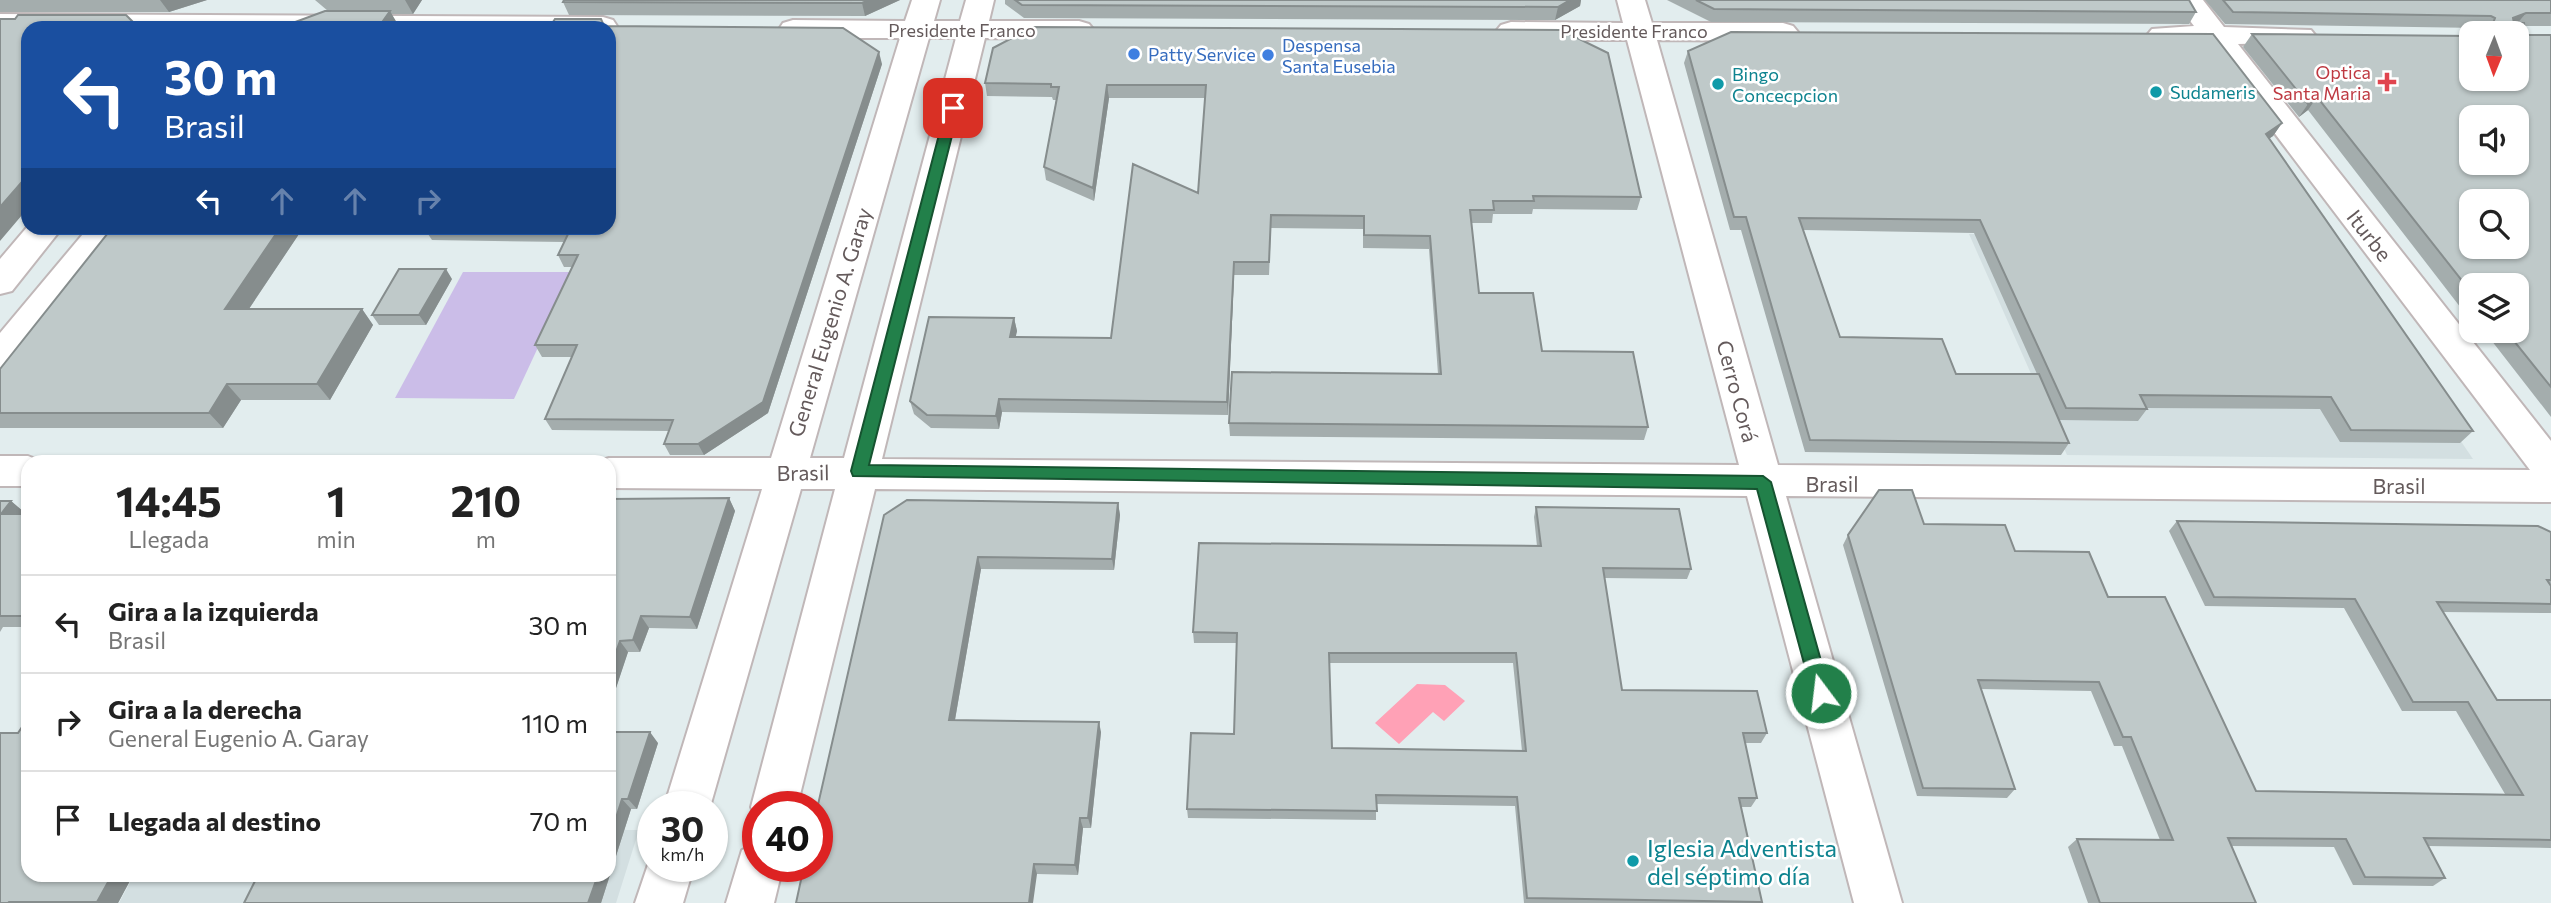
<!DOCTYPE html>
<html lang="es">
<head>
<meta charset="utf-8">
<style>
	body { margin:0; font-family:Commissioner,sans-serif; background:#f2f2f2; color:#222; height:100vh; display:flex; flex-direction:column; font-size:26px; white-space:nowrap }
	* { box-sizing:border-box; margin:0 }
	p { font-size:23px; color:#767676 }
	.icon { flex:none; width:38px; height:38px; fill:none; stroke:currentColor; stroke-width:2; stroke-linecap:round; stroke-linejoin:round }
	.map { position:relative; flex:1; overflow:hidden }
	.side { position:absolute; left:21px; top:455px; width:595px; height:427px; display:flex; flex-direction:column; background:#fff; border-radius:21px; box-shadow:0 2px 5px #0004 }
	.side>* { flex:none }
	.guide { position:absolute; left:21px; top:21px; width:595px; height:214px; border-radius:21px; box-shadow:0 2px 5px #0004; background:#1a4fa0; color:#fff; overflow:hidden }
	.needle { width:46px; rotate:181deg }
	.tools { position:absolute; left:2459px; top:21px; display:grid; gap:14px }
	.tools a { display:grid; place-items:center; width:70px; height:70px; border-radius:14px; background:#fff; box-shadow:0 2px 5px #0004; font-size:35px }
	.speed { position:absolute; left:637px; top:791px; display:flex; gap:14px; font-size:35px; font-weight:700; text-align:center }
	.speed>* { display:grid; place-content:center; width:91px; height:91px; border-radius:50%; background:#fff; box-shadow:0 2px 5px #0004; line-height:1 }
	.speed small { font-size:18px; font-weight:400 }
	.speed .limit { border:10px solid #d22; background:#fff; color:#111 }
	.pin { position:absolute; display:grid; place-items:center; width:60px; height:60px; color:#fff; margin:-30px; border-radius:14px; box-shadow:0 4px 10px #0006 }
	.me { position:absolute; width:77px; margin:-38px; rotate:345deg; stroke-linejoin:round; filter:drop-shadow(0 0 5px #0008) }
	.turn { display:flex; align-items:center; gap:24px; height:147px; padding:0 28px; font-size:32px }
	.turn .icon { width:91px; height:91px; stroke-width:2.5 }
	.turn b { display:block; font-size:49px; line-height:60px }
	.lanes { display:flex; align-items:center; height:66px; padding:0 28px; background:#0003; justify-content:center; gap:35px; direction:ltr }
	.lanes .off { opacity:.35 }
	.eta { display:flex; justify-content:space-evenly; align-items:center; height:119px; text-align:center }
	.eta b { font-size:42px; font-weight:700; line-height:49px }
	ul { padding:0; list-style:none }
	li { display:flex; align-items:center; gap:21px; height:98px; padding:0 28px; border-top:2px solid #e0e0e0 }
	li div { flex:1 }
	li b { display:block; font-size:26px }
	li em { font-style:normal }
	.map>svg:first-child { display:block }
</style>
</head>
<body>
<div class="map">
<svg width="2551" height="903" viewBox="0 0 2551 903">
	<rect width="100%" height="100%" fill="#e2edee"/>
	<!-- education -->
	<path fill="#d3dfe1" d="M1969 234 2322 237 2473 459 2067 455Z
		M609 830H639L616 903H119L134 875H609Z"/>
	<!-- green -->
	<path fill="#cbbde8" d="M463 272H573L514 399 395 398Z"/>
	<!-- water -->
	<path fill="#ffa1b6" d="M1417 684 1445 685 1465 701 1444 721 1433 712 1399 744 1375 723Z"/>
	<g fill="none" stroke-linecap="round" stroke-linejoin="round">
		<!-- minor casing -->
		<g stroke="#c0b7b8" stroke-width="4">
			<path id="minor" d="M912 0H940L934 21H960L966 0H994L989 21H1079L1089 24 1094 30 1089 36 1079 39 985 38 882 459 1739 465 1627 40H1511L1501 37 1496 31 1501 25 1511 22 1623 23 1617 0H1645L1652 23H1783L1793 26 1798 32 1793 38 1783 41 1657 40 1778 465 2530 470 2207 44 2152 41 2147 35 2152 29 2194 26 2174 0H2203L2224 27 2311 30 2316 36 2311 42 2238 44 2551 441V502L1786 496 1902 903H1854L1747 496 875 489 797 807H758V823L751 807 835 489H801L710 807H664L762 489 609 488V462H596L609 458H771L900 38H793L783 35 779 29 783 23 793 20 905 21ZM929 38H956L844 458H810Z
				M0 14 603 17 613 20 617 26 609 33V28H28V32H0Z
				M28 226 62 228 12 291 0 294V259Z
				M88 228H123L13 367 0 371V333Z
				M0 456H28L43 462H28V486H0Z
				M758 843V866H783L774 903H726L742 850Z
				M653 850V866H694L683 903H635Z"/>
		</g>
		<!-- minor -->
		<use href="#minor" fill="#fff" fill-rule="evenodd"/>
	</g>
	<!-- wall -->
	<path fill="#a4adad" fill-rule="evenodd" d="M0 0H207L169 12H0Z
		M315 0H422L413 14H391L400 28H279L328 11Z
		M564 0H900L865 16 569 15 563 2Z
		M1005 0H1581L1580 6 1555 20 1024 18 1005 4Z
		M1667 0H2189L2196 12 2189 24 1711 22Z
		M2205 0H2551V26H2524L2525 35H2551V417L2488 336H2483L2479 331H2516L2471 285V321L2308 110 2299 117 2243 47 2252 34 2471 79 2516 33H2475L2479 28 2225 24Z
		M604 26 882 64 768 413 704 455H670L664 444 669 431 552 430 545 419 572 357H542L535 345 572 267H564L558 255 565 242 432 240 424 228H609Z
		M1033 27 1641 197 1637 210 1533 209 1532 214H1493L1492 223H1471L1479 293 1542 351 1648 427 1644 440 1230 436 1229 423 1438 374 1429 249 1363 248V229L1271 228 1269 275H1234L1228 415 1002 412 999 429 931 428 914 414 910 401 1014 318 1017 331 1015 337 1111 338 1198 193 1205 98H1109L1094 201 1046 180 1044 167 1056 100H1053L1052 97 987 96 985 83Z
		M1688 51 2282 123 2273 136 2269 138 2473 431 2460 443 2340 442 2320 409 2146 408 2147 409 2138 421 2059 420 2069 443 2061 455 1805 452 1741 230H1730L1684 63ZM1803 230 1974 233 2037 374H1956L1840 337Z
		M112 228H303L249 309H362L373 325 330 400H241L223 428H0V369Z
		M452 279 426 325H379L372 315Z
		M729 498 735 511 697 629 649 628 640 652H628L609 709V499Z
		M0 501H11L25 513 24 514H28V627H3L0 632Z
		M1118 503 1120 515 1114 570 981 569 955 720 1101 732 1091 828H1083L1078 875 1037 874 796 903 884 515Z
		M1536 507 1691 569 1687 579 1604 578 1622 690 1767 733 1761 743H1745L1757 798 1751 807H1741L1762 903H1524L1515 806 1376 804V820L1188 818 1187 809 1234 734 1237 643H1194L1193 632 1537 546 1534 517ZM1329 663H1513L1522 751 1332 748Z
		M2177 521 2551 532V613L2443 612 2497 700H2551V848L2428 846 2445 878 2433 886 2353 885 2334 847 2231 846 2256 903H2088L2068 847 2077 839 2160 840 2122 746H2114L2091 691 1981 689 2015 789 2007 798 1917 796 1843 545 1848 535 1924 524 2015 551 2108 597 2256 791 2505 794 2456 711H2402L2344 608 2205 606 2169 531Z
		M609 732 658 743 637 809H631L601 903H244Z
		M28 875H133L118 903H0Z"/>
	<!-- shaded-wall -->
	<path fill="#868d8d" d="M160 0H207L169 12Z
		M405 0H422L413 14Z
		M869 0H900L865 16 862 3Z
		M1570 0H1581L1580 6 1555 20 1558 7Z
		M390 11 400 28H378Z
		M2526 13 2516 25 2503 31 2513 18Z
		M879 52 882 64 768 413 704 455 698 444Z
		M1107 85 1109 98 1094 201 1093 188Z
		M2317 97 2308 110 2299 117 2308 104Z
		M2282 123 2273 136 2258 147 2266 134Z
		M28 175V208L0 241V207Z
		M280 228H303L238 325 225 309Z
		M1234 262V275L1228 415 1227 402Z
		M446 269 452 279 426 325 419 315Z
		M362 309 373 325 330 400 317 384Z
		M1014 318 1017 331 1013 350 1010 337Z
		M227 384 241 400 223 428 209 413Z
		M999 399 1002 412 999 429 996 416Z
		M729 498 735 511 697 629 690 617Z
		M11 501 25 513 16 526 1 514Z
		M1118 503 1120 515 1114 570 1112 559Z
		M978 557 981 569 953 731 949 720Z
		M641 616 649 628 640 652 633 640Z
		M620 641 628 652 609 709V672Z
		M1099 722 1101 732 1091 828 1088 818Z
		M650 732 658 743 637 809 628 799Z
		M622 799 631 809 601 903H588L598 875H609V840Z
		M1080 818 1083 828 1078 875 1075 865Z
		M1034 864 1037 874 1033 903H1029Z
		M112 875H133L118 903H98L97 902Z"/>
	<!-- building -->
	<path fill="#bfc9c9" stroke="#868d8d" stroke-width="2" fill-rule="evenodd" d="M564 0H869L862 3 563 2Z
		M1015 0H1570L1558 7 1022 5Z
		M1696 0H2189L2196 12 1714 9Z
		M2223 0H2551V13H2526L2513 18 2514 23H2524L2525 35H2551V387L2506 331H2516V285H2471V292L2317 97 2308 104 2252 34 2471 36V79H2516V33H2482L2484 23H2493L2495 18 2491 16 2233 12ZM2471 117H2516V163H2471ZM2471 201H2516V247H2471Z
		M325 11H390L378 28H279Z
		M18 15H126L139 28H28V175L0 207V19H15Z
		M555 19H601L604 26 843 28 879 52 763 402 698 444H664L673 420 545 419 577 345H535L578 255H558L570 230 424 228H609V28H549Z
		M1033 27 1561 30 1608 53 1641 197 1533 196 1534 201H1493L1494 210H1470L1479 293H1533L1542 351 1633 352 1648 427 1229 423 1232 372 1441 374 1430 236 1364 235V216L1271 215 1269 262H1234L1227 402 999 399 996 416 927 415 910 401 929 317 1014 318 1010 337 1111 338 1133 164 1198 193 1206 85H1107L1093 188 1044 167 1059 87H1051V84L985 83 993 48Z
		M1731 32 2213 34 2282 123 2266 134 2473 431 2351 430 2331 397 2140 395 2147 409 2066 408 1980 220 1799 218 1840 337 1942 339 1956 374H2039L2069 443 1810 440 1746 217H1734L1688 51Z
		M112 228H280L225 309H362L317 384H227L209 413H0V369Z
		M399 269H446L419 315H372Z
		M1879 490H1912L1924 524 2005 525 2015 551 2089 552 2108 597H2165L2256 791 2523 795 2468 702H2413L2355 599 2214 597 2177 521 2538 526 2551 532V580H2547L2551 586V604L2437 602 2497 700H2551V840L2424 838 2445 878 2365 877 2346 839 2228 838 2256 903H2100L2077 839 2173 840 2131 737H2123L2099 682 1978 680 2015 789 1923 788 1848 535Z
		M729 498 690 617 641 616 633 640 620 641 609 672V499Z
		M907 500 1118 503 1112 559 978 557 949 720 1099 722 1088 818H1080L1075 865 1034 864 1029 903H796L804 866H817V809L884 515Z
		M0 501H11L1 514H28V616H0Z
		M1536 507 1679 509 1691 569 1603 568 1622 690 1757 691 1767 733H1743L1757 798H1739L1762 902 1527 898 1517 797 1376 795 1377 811 1187 809 1191 733 1234 734 1237 633 1193 632 1199 543 1541 546ZM1329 653H1516L1526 751 1332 748Z
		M28 718V875H112L97 902H9L8 903H0V733H18Z
		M609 732H650L628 799H622L609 840Z
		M258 875H598L588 903H244Z"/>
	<!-- route -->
	<path fill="#22804a" stroke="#165330" stroke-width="2" d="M953 104 959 108 869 465 1763 476 1771 482 1830 693 1827 699 1821 701 1814 699 1812 693 1757 489 853 476 851 471 946 108Z"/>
	<!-- markers -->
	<g fill="#3f7fe0" stroke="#fff" stroke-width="2.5">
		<circle cx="1134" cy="54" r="7"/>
		<circle cx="1268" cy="55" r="7"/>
	</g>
	<path fill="#e0444e" stroke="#fff" stroke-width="2.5" d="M2383.5 71.5h7v7h7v7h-7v7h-7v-7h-7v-7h7z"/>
	<g fill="#0f9aa8" stroke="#fff" stroke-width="2.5">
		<circle cx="1718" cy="84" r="7"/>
		<circle cx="2156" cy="92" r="7"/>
		<circle cx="1633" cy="861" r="7"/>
	</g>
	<g text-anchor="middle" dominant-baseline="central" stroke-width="5" stroke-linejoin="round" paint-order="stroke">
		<!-- far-street labels -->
		<g font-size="18" fill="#645a5b" stroke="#fff">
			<text x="962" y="30">Presidente Franco</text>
			<text x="1634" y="31">Presidente Franco</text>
		</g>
		<!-- far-shop labels -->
		<g font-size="18" fill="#366cbe" stroke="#fff" text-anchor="start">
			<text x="1282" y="45">Despensa<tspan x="1282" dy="21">Santa Eusebia</tspan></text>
			<text x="1148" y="54">Patty Service</text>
		</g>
		<!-- far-health labels -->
		<g font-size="18" fill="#be3a42" stroke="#fff" text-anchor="end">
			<text x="2371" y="72">Optica<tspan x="2371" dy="21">Santa Maria</tspan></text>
		</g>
		<!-- far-culture labels -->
		<g font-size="18" fill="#0d838f" stroke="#fff" text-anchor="start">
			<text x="1732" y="74">Bingo<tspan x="1732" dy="21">Concecpcion</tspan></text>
			<text x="2170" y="92">Sudameris</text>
		</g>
		<!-- street labels -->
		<g font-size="21" fill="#645a5b" stroke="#fff">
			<text transform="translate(2370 235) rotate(52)">Iturbe</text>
			<text transform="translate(829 322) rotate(-73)">General Eugenio A. Garay</text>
			<text transform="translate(1738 391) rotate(75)">Cerro Corá</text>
			<text transform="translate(803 472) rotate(-1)">Brasil</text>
			<text x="1832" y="483">Brasil</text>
			<text x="2399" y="485">Brasil</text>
		</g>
		<!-- near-culture labels -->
		<g font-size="24" fill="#0d838f" stroke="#fff" text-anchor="start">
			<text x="1647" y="847">Iglesia Adventista<tspan x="1647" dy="28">del séptimo día</tspan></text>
		</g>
	</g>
</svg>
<div class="tools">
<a><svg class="needle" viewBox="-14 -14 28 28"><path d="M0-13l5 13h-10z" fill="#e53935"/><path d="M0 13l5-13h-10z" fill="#767676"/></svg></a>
<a><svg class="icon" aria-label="sound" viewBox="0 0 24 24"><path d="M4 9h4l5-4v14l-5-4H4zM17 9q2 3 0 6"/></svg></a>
<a><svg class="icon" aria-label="search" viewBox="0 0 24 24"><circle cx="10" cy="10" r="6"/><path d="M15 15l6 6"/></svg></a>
<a><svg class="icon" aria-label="layers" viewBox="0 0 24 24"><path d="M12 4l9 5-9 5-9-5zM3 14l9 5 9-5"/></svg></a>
</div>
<div class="speed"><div>30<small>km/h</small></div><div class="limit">40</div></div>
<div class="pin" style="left:953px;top:108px;background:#d93025"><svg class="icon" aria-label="arrive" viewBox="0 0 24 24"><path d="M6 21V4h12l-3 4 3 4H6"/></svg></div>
<svg class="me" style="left:1821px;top:693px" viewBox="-20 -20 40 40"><circle r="17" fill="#22804a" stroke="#fff" stroke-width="3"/><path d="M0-11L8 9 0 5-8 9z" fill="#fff"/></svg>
<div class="guide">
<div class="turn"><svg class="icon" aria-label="left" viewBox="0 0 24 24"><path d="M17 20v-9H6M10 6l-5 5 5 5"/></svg><div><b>30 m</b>Brasil</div></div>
<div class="lanes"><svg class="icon" aria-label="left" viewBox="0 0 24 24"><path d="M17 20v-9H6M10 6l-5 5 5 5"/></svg><svg class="icon off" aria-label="ahead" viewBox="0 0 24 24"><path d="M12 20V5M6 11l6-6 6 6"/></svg><svg class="icon off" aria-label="ahead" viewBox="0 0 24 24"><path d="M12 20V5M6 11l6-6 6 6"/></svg><svg class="icon off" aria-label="right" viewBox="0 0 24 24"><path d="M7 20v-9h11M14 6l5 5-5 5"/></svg></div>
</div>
<section class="side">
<div class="eta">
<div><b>14:45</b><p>Llegada</p></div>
<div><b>1</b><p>min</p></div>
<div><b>210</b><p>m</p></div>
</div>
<ul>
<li><svg class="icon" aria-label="left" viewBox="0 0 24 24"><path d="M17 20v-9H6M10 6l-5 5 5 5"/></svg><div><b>Gira a la izquierda</b><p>Brasil</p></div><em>30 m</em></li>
<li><svg class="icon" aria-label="right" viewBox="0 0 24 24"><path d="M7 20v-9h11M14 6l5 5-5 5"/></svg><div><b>Gira a la derecha</b><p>General Eugenio A. Garay</p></div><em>110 m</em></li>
<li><svg class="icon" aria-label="arrive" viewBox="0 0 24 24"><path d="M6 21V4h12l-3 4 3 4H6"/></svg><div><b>Llegada al destino</b></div><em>70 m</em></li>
</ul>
</section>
</div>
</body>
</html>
